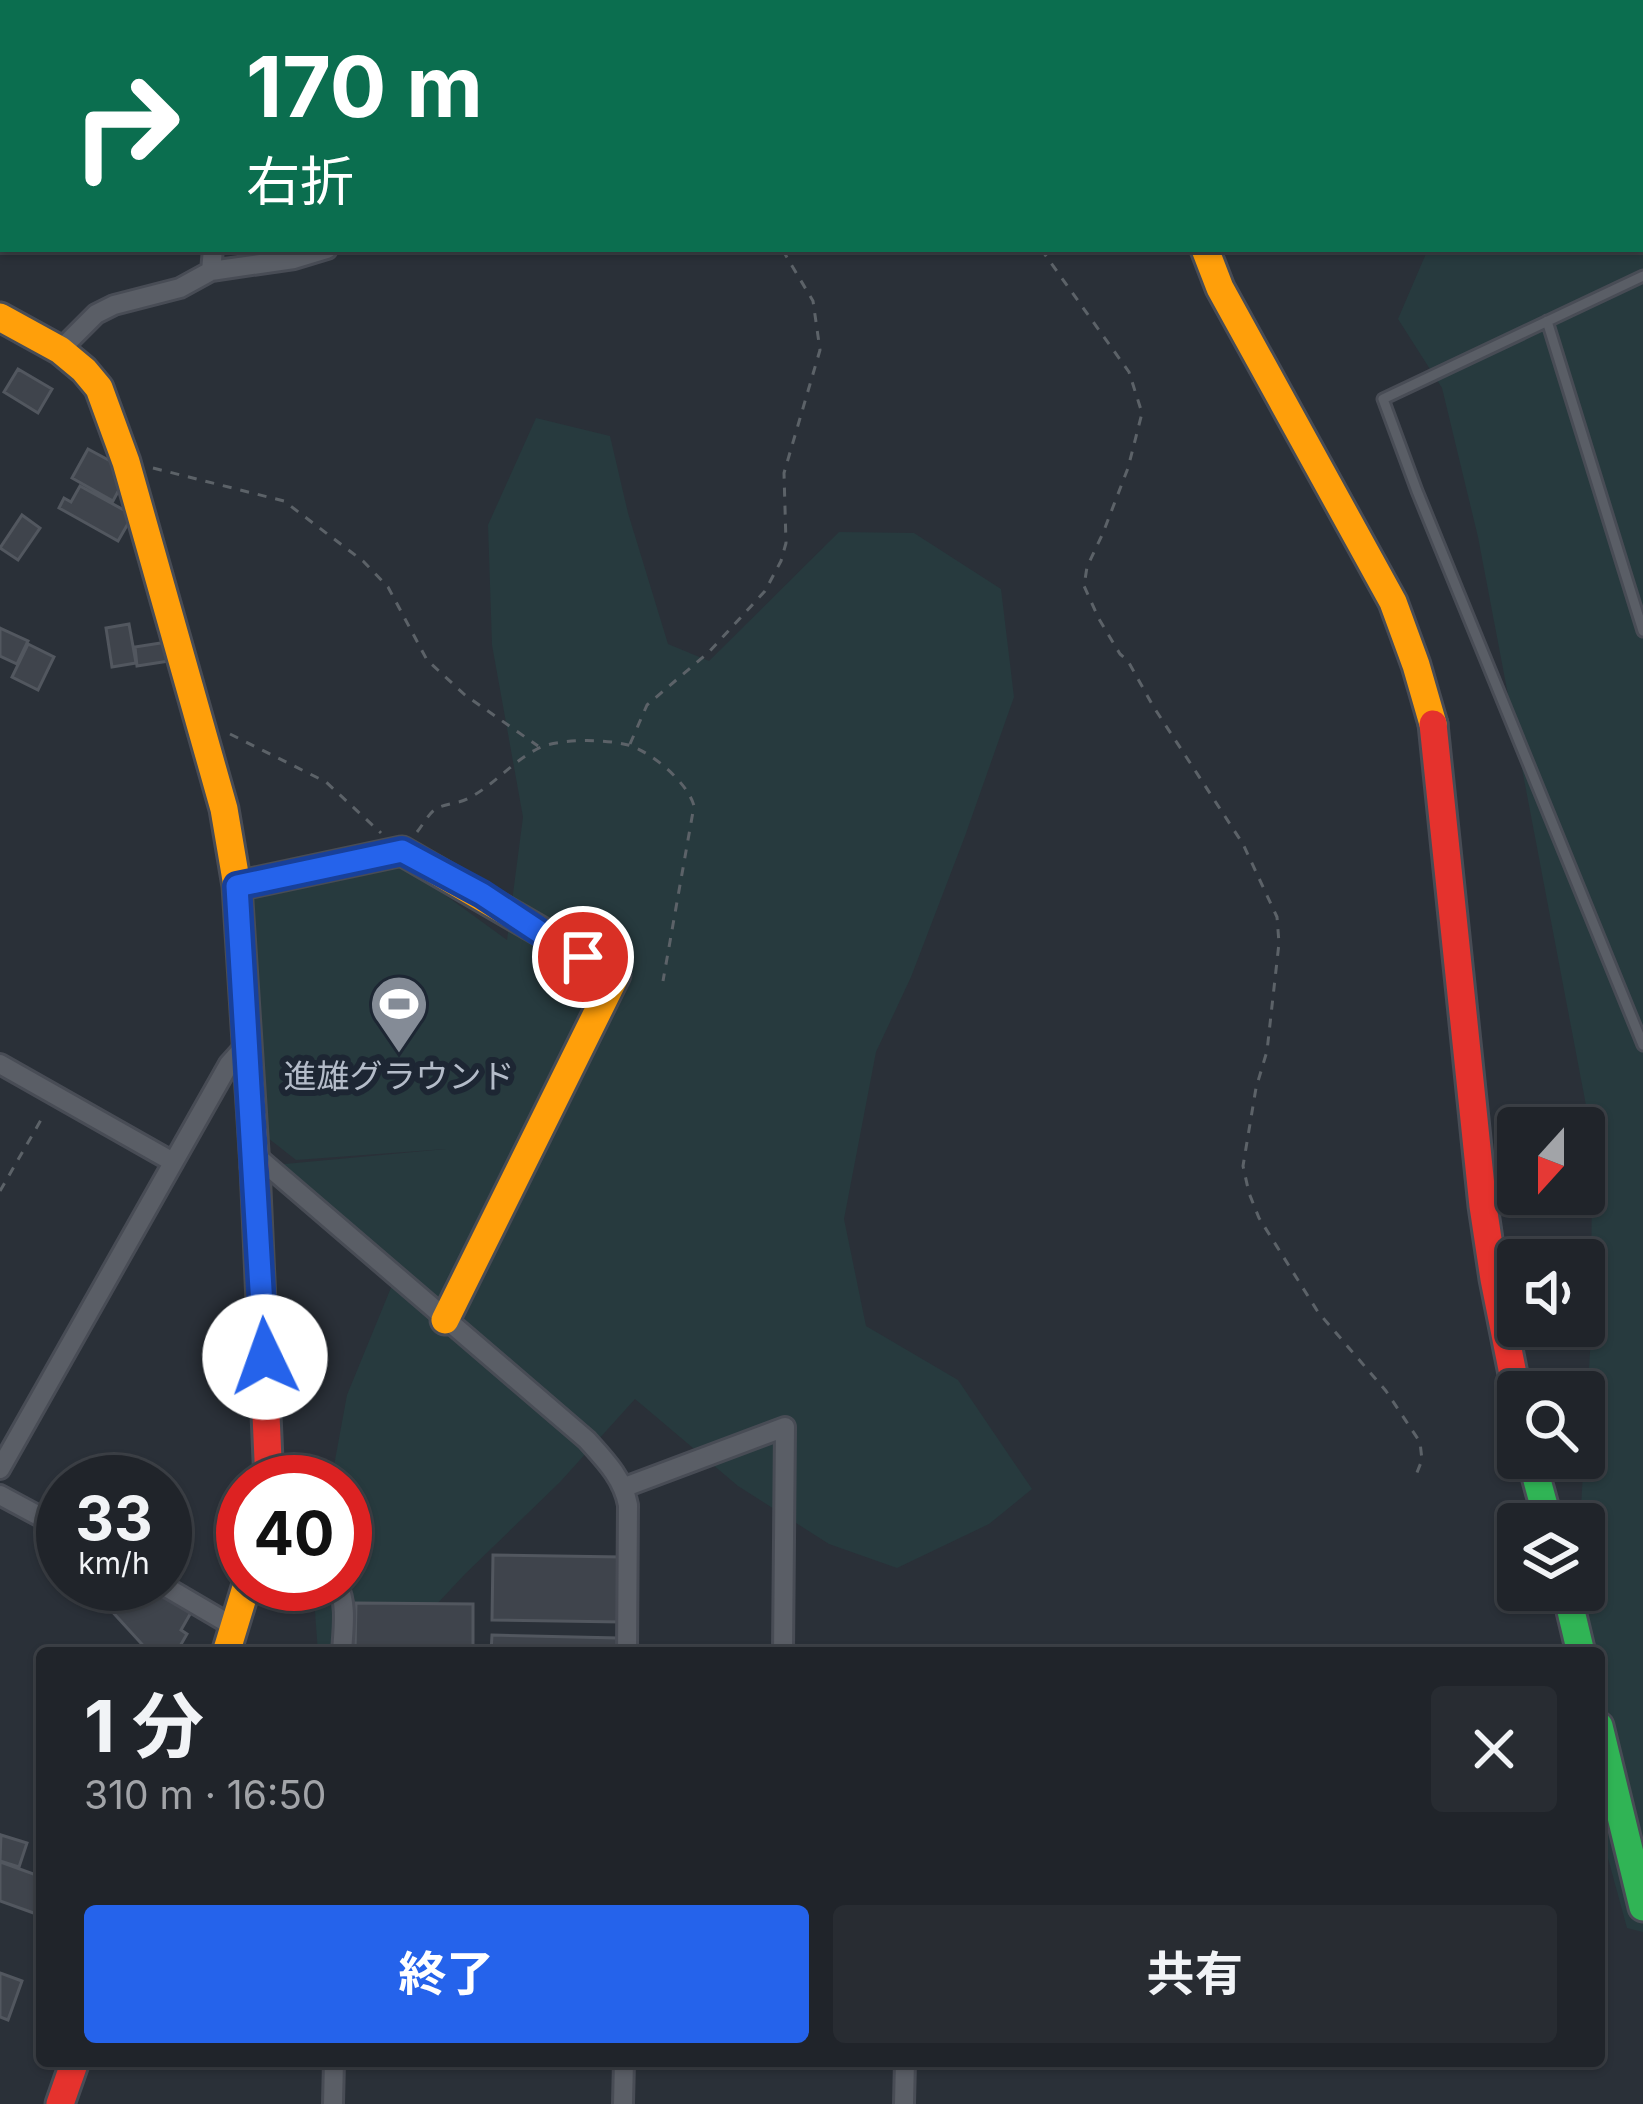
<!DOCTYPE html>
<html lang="ja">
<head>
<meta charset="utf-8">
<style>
	body { margin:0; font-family:Inter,"Noto Sans JP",sans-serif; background:#282c32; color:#f1f3f6; height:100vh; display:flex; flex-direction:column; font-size:45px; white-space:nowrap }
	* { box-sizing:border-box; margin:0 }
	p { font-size:39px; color:#a2a4a8 }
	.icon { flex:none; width:66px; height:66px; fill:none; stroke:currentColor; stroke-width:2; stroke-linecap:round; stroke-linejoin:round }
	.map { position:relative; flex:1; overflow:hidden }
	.sheet { position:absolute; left:36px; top:1647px; width:1569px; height:420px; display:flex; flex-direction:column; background:#20242a; border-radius:12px; box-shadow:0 3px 9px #0004,0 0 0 3px #3d4147 }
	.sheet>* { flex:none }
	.banner { position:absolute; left:0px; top:0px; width:1644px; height:252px; box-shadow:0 3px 9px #0004,0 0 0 3px #3d4147; background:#0b6e4f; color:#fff; overflow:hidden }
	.needle { width:78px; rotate:201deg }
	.controls { position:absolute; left:1497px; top:1107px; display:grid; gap:24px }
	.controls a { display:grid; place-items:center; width:108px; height:108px; border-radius:12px; background:#20242a; box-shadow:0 3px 9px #0004,0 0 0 3px #3d4147; font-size:60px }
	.speed { position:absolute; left:36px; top:1455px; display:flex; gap:24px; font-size:60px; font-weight:700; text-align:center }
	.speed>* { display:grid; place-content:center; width:156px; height:156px; border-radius:50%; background:#20242a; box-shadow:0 3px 9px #0004,0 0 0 3px #3d4147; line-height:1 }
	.speed small { font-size:30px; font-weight:400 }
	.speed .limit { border:18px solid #d22; background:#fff; color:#111 }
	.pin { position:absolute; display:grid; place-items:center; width:102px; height:102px; color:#fff; margin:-51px; border:6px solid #fff; border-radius:50%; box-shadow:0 3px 12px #0007 }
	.me { position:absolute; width:132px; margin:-66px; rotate:357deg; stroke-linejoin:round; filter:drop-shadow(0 0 9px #0008) }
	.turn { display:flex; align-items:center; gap:42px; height:252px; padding:0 48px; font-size:54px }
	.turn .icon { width:156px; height:156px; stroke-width:2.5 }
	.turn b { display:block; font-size:84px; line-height:102px }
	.round { display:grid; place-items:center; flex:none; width:126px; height:126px; border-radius:12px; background:#282c32 }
	.head { display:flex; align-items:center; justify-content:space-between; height:204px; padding:0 48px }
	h1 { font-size:72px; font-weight:700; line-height:90px }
	.button { display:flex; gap:24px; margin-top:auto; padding:24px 48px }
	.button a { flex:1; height:138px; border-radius:12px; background:#2563eb; color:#fff; font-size:48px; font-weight:700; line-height:138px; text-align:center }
	.button a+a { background:#282c32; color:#f1f3f6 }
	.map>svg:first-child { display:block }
</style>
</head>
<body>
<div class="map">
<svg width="1643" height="2104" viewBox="0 0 1643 2104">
	<rect width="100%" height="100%" fill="#2a3038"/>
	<!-- green -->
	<path fill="#273a3e" d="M1534 0H1643V1932L1627 1928 1599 1825V1653H1579L1576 1590H1584V1524H1580L1591 1335 1592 1137 1478 537 1442 388 1398 319 1428 249H1641V3H1532Z
		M536 418 610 436 628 513 668 644 709 661 839 532 914 533 1001 589 1014 697 965 836 911 977 876 1052 844 1219 866 1326 958 1380 1032 1489 989 1524 897 1568 829 1544 738 1486 635 1399 560 1482 465 1574 391 1653H318L313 1584H345V1482H331L347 1395 397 1273 274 1165 446 1149 296 1160 268 1138 248 893 397 860 507 940 523 817 492 645 488 525Z"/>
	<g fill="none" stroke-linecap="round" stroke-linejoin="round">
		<!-- stream -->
		<path stroke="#19273c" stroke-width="6" d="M841 0 843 3"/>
	</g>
	<!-- building -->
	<path fill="#3f444c" stroke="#52575f" stroke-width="3" d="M18 369 52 389 38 413 4 392Z
		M88 449 129 471 113 501 72 478Z
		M80 486 133 515 118 541 59 508 64 498 71 502Z
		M22 515 40 528 18 560 0 548Z
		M129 624 136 663 112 667 106 628Z
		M0 628 28 641 17 664 0 656Z
		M167 642 169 661 137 666 135 647Z
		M28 644 54 657 38 690 12 677Z
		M493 1555 621 1557V1622L492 1620Z
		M121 1584H149L193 1609 181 1630 187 1634 176 1653H150L108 1607Z
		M356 1603 473 1604V1653H355Z
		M492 1635 618 1638V1653H491Z
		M1 1835 27 1843 19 1867 0 1861Z
		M0 1862 42 1877V1916L0 1901Z
		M0 1973 22 1981 8 2020 0 2017Z"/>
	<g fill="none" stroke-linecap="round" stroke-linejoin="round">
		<!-- lane casing -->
		<g stroke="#484c55" stroke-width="15">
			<path id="lane" d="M1643 276 1383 399 1417 491 1643 1045
				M1547 321 1643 631"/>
		</g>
		<!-- street casing -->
		<g stroke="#484c55" stroke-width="24">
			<path id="street" d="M303 3 305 0
				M211 271 294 259 327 249
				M60 350 96 314 114 305 180 288 211 271 213 249
				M0 1064 173 1162
				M254 1154 587 1440C605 1460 623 1478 628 1505L627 1653
				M0 1469 229 1064 247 1044
				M625 1487 785 1427 783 1653
				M0 1495 63 1529
				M161 1584 236 1628
				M337 1584C348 1604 343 1631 342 1653
				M333 2104 334 2061
				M623 2104 624 2061
				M904 2104 905 2061"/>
		</g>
		<!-- fast casing -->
		<g stroke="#484c55" stroke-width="33">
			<path id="fast" d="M1187 0V3
				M1531 1458 1549 1524
				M1566 1590 1581 1653
				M1599 1726 1643 1907"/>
		</g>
		<!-- slow casing -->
		<g stroke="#484c55" stroke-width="33">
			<path id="slow" d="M1205 249 1220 288 1393 602 1416 665 1433 724
				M0 317 60 350 84 370 99 388 126 462 224 809 237 886 255 1167
				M237 886 402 851 616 975 445 1320
				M226 1653 247 1584"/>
		</g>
		<!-- jam casing -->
		<g stroke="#484c55" stroke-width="33">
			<path id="jam" d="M1433 724 1483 1206 1494 1279 1518 1399
				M255 1167 269 1482
				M60 2104 75 2061"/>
		</g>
		<!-- path -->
		<path stroke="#5c6268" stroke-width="3" stroke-dasharray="9 9" stroke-linecap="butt" d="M675 0 678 3
			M908 0 909 3
			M1041 249 1129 372 1142 413 1128 468 1103 533 1087 567 1084 586 1099 619 1120 654 1128 661 1153 706 1243 844 1277 917 1279 943 1267 1051 1256 1088 1243 1166 1249 1193 1259 1218 1318 1312 1386 1391 1420 1442 1422 1460 1416 1475
			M153 468 284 501 363 561 388 587 427 660 465 695 538 746
			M230 734 326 782 381 833
			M630 744 647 705 709 652 765 591 781 561 786 543 784 473 820 350 813 301 782 249
			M417 832C422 826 428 815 434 810 444 803 459 804 469 798 494 785 512 762 537 749 557 738 606 739 628 745 652 752 688 783 694 806L663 981
			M0 1191 45 1113"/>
		<!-- lane -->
		<use href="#lane" stroke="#5a5e66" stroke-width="9"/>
		<!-- street -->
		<use href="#street" stroke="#5a5e66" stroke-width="18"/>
		<!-- fast -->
		<use href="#fast" stroke="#30b455" stroke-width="27"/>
		<!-- slow -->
		<use href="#slow" stroke="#ff9f0a" stroke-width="27"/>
		<!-- jam -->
		<use href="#jam" stroke="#e5322d" stroke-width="27"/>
	</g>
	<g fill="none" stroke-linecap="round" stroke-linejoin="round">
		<!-- route casing -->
		<g stroke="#184099" stroke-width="30">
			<path id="route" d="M265 1357 237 886 402 851 482 894 550 939 583 957"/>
		</g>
		<!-- route -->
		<use href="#route" stroke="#2563eb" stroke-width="21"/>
	</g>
	<!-- icons -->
	<defs>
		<g id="stadium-pin" transform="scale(3)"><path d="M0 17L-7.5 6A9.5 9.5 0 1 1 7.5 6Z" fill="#848b96" stroke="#1d2633"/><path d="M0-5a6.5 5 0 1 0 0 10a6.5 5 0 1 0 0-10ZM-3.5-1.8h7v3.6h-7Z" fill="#fff"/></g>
	</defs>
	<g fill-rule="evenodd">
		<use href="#stadium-pin" x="399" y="1004"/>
	</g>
	<g text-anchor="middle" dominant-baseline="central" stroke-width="12" stroke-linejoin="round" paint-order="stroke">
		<!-- poi labels -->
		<g font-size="33" fill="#b4bcc9" stroke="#1d2633">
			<text x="399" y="1076">進雄グラウンド</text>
		</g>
	</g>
</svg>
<div class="controls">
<a><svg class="needle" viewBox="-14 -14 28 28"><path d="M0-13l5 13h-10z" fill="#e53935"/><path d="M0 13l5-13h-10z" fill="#a2a4a8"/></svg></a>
<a><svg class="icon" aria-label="sound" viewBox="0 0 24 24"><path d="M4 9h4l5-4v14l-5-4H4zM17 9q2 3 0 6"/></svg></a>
<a><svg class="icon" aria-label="search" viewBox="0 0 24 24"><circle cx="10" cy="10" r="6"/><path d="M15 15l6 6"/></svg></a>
<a><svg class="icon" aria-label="layers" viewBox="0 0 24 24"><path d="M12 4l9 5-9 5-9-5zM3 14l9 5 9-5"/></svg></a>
</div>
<div class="speed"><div>33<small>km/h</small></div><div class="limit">40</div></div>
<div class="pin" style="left:583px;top:957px;background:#d93025"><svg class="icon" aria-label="arrive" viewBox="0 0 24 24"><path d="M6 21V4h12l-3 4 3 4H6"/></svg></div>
<svg class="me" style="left:265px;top:1357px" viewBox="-20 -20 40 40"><circle r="19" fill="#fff"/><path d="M0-13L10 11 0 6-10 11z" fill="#2563eb"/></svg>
<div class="banner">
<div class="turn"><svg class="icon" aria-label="right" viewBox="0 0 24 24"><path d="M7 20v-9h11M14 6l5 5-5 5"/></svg><div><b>170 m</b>右折</div></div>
</div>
<section class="sheet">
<div class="head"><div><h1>1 分</h1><p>310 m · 16:50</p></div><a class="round"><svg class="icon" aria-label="close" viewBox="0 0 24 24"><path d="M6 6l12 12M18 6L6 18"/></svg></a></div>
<div class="button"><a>終了</a><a>共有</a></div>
</section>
</div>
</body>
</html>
